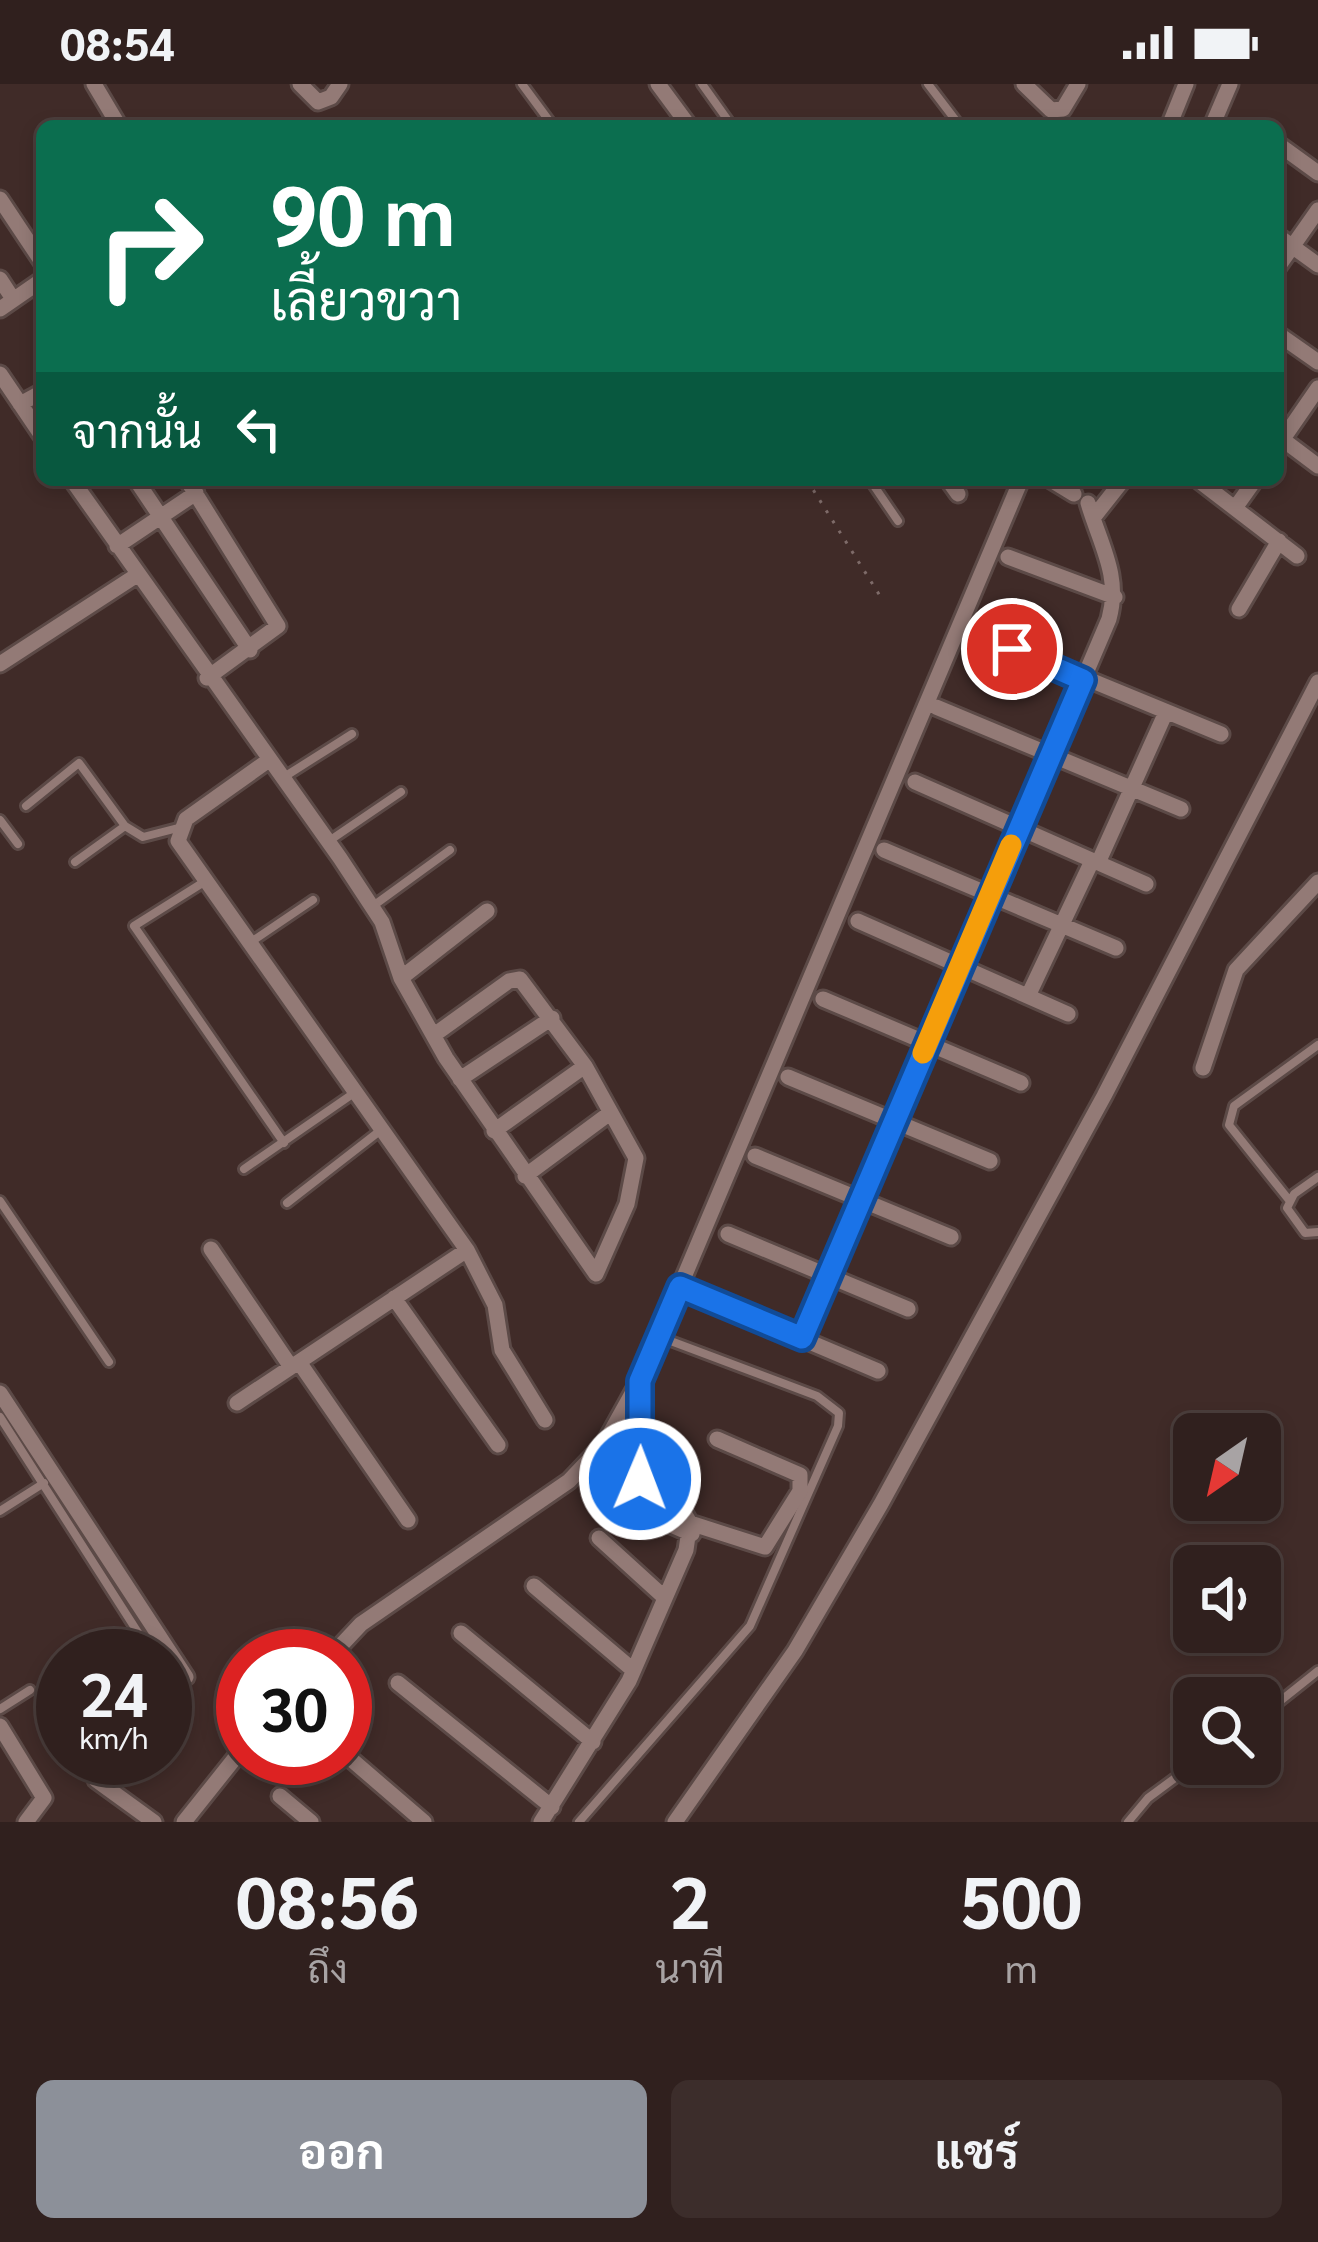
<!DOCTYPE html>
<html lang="th">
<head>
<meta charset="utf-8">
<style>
	body { margin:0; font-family:Georgia,Sarabun,serif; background:#3c2d2b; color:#f1f3f6; height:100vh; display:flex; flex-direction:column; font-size:45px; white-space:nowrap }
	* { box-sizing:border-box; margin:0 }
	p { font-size:39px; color:#a8a3a4 }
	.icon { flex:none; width:66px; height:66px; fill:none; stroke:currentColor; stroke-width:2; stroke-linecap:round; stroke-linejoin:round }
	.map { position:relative; height:1738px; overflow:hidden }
	.drawer { display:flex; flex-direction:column; background:#30201e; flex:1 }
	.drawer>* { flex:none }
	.banner { position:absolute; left:36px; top:36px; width:1248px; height:366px; border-radius:18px; box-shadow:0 6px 18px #0003,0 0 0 3px #4b3e3c; background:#0b6e4f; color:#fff; overflow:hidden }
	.needle { width:78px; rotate:214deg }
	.buttons { position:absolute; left:1173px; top:1329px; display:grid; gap:24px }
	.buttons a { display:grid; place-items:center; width:108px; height:108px; border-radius:18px; background:#30201e; box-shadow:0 6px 18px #0003,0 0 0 3px #4b3e3c; font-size:60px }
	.speed { position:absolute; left:36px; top:1545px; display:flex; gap:24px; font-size:60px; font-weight:700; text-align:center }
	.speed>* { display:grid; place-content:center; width:156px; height:156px; border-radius:50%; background:#30201e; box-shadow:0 6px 18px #0003,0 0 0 3px #4b3e3c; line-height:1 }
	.speed small { font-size:30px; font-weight:400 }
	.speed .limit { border:18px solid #d22; background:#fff; color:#111 }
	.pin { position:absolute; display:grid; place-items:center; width:102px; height:102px; color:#fff; margin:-51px; border:6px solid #fff; border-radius:50%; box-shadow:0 3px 12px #0007 }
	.me { position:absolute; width:132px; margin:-66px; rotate:1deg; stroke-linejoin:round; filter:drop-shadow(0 0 9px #0008) }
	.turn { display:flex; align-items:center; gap:42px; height:252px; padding:0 36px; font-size:54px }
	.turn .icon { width:156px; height:156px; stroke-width:2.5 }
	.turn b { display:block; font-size:84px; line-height:102px }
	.then { display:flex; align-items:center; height:114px; padding:0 36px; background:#0003; gap:24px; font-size:45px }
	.eta { display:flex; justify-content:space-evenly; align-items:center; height:204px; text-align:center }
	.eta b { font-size:72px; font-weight:700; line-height:84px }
	.action { display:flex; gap:24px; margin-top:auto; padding:24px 36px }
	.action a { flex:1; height:138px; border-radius:18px; background:#8c9099; color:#fff; font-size:48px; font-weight:700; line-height:138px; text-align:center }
	.action a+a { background:#3c2d2b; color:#f1f3f6 }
	.status { display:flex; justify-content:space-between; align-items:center; height:84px; padding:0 60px; background:#30201e; direction:ltr }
	.status svg { height:33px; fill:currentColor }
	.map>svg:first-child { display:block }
</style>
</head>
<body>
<div class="status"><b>08:54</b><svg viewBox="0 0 49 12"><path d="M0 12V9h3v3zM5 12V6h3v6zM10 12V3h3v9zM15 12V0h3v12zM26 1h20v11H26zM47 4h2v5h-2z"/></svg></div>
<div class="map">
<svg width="1318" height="1738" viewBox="0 0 1318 1738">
	<rect width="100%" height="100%" fill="#402b28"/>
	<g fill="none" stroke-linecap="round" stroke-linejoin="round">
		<!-- service casing -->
		<g stroke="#5c4a47" stroke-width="14">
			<path id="service" d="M522 0 553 42
				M702 0 732 42
				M928 0 960 42
				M870 396 898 437
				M284 693 352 650
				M26 722 79 679 125 742 143 753 178 744
				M0 736 18 760
				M329 757 401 708
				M75 778 125 742
				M204 798 134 842 284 1059
				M373 822 450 766
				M251 858 313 816
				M244 1085 354 1009
				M1318 1093 1294 1110 1287 1124 1305 1149 1318 1148
				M1289 1116 1229 1041 1234 1022 1318 961
				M0 1117 109 1278
				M287 1119 381 1046
				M0 1333 153 1572
				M0 1427 44 1399
				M165 1590 178 1610
				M0 1625 30 1606
				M1260 1633 1318 1587
				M579 1738 750 1542 838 1342 839 1329 817 1312 660 1253
				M1128 1738 1148 1714 1194 1680"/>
		</g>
		<!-- minor casing -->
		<g stroke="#5c4a47" stroke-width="21">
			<path id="minor" d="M94 0 119 42
				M300 0 318 18 331 13 340 0
				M658 0 689 42
				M1024 0 1051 26 1063 25 1078 0
				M1169 42 1186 0
				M1212 42 1230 0
				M1278 60 1318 89
				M0 115 42 178
				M1278 152 1318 181
				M1278 183 1318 126
				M0 195 13 215
				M0 225 42 196
				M1278 250 1318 278
				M0 290 42 352
				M20 320 42 308
				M1278 352 1318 382
				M1278 362 1318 304
				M72 396 340 774 382 838 401 894 446 974 596 1190 627 1120 636 1074 585 982 520 895 509 897 434 951
				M136 396 250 566
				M187 396 278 542 207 594
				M948 396 958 410
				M1051 396 1074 410
				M1198 396 1297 472
				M1235 424 1255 396
				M1093 434 1123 396
				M117 462 196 409
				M1008 473 1115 513
				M1239 525 1279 457
				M976 549 1221 650
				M0 580 137 491
				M936 623 1181 725
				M915 698 1146 800
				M884 766 1116 864
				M1098 779 1166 628
				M858 837 1068 930
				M401 894 487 827
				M1028 912 1092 777
				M823 915 1021 999
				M1203 984 1236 886 1318 798
				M788 993 990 1077
				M460 995 552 934
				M494 1047 585 982
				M755 1072 951 1153
				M525 1092 610 1029
				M728 1150 908 1225
				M211 1165 291 1283
				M467 1166 495 1221 502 1266 545 1336
				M680 1203 878 1287
				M394 1214 498 1361
				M802 1254 1109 535C1121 492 1100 460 1088 419
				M299 1278 408 1436
				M0 1309 186 1593
				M237 1319 467 1166 178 757 186 735 269 676
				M644 1370 665 1398
				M645 1409 640 1395V1297L1021 396
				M654 1422 669 1440 692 1450
				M690 1439 765 1463 800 1407V1391L717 1355
				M599 1454 665 1514
				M534 1502 633 1586
				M461 1549 593 1658
				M331 1572 361 1540 569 1397 604 1360 638 1299
				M398 1599 552 1723
				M0 1642 44 1714 26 1738
				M345 1670 424 1738
				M96 1696 154 1738
				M280 1712 311 1738
				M184 1738 243 1664
				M541 1738 629 1597 686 1466 690 1439 674 1411
				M675 1738 795 1567 881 1420 1104 1012 1318 598"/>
		</g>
		<!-- path -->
		<path stroke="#7e6b69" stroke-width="3" stroke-dasharray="3 9" stroke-linecap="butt" d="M807 396 882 515"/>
		<!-- service -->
		<use href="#service" stroke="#937a76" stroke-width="8"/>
		<!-- minor -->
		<use href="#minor" stroke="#937a76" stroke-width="15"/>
	</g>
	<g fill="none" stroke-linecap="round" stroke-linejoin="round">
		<!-- route casing -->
		<g stroke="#114b97" stroke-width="30">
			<path id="route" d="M640 1395V1297L680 1203 802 1254 1083 596 1012 565"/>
		</g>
		<!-- route -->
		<use href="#route" stroke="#1a73e8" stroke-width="21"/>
		<!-- slow -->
		<path stroke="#f59e0b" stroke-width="21" d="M923 969 1011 761"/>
	</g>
</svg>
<div class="buttons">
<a><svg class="needle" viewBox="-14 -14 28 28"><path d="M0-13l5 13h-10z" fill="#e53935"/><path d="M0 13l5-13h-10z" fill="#a8a3a4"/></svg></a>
<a><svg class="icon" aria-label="sound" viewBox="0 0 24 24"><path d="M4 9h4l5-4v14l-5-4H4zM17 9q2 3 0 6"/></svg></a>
<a><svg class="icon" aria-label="search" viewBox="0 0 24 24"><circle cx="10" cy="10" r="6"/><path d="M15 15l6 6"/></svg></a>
</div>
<div class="speed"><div>24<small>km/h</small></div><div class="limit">30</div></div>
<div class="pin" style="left:1012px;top:565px;background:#d93025"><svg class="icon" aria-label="arrive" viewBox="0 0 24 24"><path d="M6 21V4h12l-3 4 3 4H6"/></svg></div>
<svg class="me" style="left:640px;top:1395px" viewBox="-20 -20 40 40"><circle r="17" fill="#1a73e8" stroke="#fff" stroke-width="3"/><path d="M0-11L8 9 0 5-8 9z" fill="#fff"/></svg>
<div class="banner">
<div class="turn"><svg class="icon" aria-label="right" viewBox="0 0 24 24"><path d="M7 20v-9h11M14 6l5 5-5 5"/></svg><div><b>90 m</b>เลี้ยวขวา</div></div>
<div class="then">จากนั้น<svg class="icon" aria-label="left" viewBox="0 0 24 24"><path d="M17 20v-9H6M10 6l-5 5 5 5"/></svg></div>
</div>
</div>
<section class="drawer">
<div class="eta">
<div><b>08:56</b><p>ถึง</p></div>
<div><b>2</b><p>นาที</p></div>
<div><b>500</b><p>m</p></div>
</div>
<div class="action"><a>ออก</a><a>แชร์</a></div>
</section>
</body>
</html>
